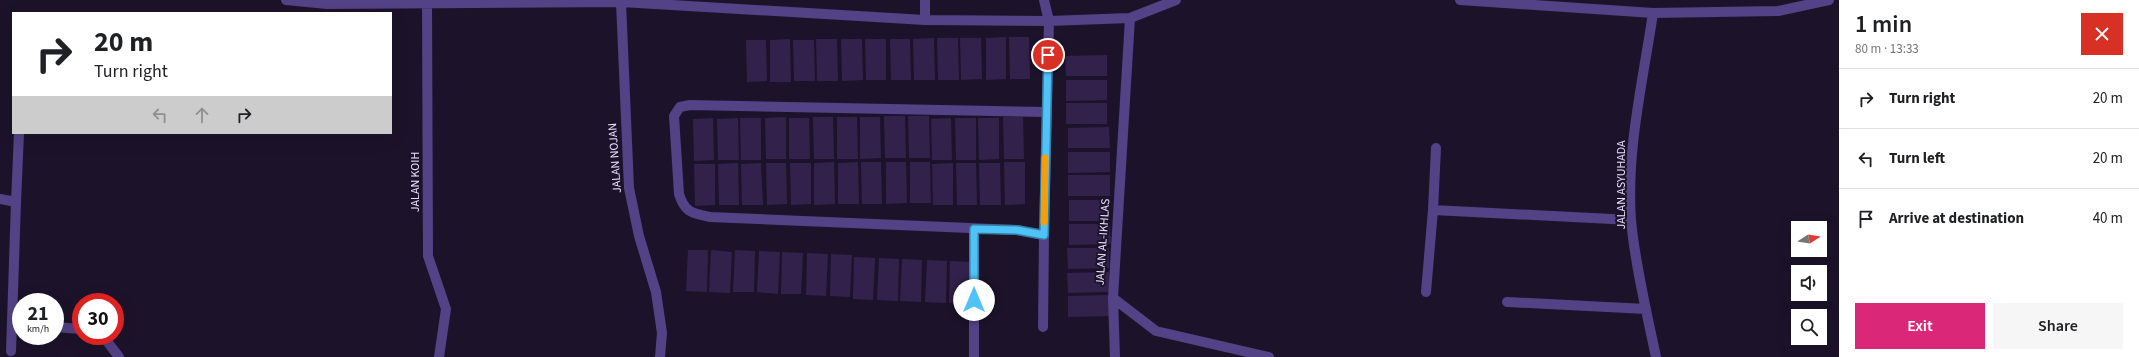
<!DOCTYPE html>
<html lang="en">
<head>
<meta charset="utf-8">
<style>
	body { margin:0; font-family:"Source Sans 3",sans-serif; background:#f6f6f6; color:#202124; height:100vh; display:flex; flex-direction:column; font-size:15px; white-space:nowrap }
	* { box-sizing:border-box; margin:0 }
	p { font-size:13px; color:#757577 }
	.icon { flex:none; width:22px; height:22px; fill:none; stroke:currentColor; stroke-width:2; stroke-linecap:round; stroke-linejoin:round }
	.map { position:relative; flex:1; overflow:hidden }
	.details { display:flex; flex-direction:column; background:#fff; width:300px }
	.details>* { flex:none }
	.hud { position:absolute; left:12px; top:12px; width:380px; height:122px; border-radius:0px; box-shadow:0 4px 16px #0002; background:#fff; color:#202124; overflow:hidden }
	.needle { width:26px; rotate:78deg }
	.buttons { position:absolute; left:1791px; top:221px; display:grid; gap:8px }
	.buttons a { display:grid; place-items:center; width:36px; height:36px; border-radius:0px; background:#fff; box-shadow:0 4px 16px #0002; font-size:20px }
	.speed { position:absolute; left:12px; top:293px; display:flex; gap:8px; font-size:20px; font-weight:700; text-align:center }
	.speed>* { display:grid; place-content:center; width:52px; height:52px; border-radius:50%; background:#fff; box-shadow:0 4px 16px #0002; line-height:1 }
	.speed small { font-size:10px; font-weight:400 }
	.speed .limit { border:6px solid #d22; background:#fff; color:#111 }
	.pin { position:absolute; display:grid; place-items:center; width:34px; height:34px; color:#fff; margin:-17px; border:2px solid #fff; border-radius:50%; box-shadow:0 1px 4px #0007 }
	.me { position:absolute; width:44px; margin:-22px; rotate:0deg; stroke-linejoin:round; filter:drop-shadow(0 0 3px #0008) }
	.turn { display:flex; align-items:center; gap:14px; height:84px; padding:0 16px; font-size:18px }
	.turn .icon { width:52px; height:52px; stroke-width:2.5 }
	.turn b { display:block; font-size:28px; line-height:34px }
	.lanes { display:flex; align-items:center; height:38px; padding:0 16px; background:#0003; justify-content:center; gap:20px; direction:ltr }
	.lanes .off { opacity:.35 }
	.round { display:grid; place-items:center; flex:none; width:42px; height:42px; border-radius:0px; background:#f6f6f6 }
	.headline { display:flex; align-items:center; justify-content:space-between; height:68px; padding:0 16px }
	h1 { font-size:24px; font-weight:600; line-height:30px }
	.primary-button { display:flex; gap:8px; margin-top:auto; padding:8px 16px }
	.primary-button a { flex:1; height:46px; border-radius:0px; background:#db2777; color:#fff; font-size:16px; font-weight:600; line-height:46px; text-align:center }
	.primary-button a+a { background:#f6f6f6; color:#202124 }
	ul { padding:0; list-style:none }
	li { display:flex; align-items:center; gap:12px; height:60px; padding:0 16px; border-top:1px solid #e0e0e0 }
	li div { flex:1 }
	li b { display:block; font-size:15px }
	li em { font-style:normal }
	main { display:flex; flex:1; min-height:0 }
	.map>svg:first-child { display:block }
</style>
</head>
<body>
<main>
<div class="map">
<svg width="1839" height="357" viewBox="0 0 1839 357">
	<rect width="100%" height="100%" fill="#1c132a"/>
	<!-- building -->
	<path fill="#32214a" d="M1006 37V79L986 80V38Z
		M1009 37H1029L1030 79H1010Z
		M934 38 935 80H914L913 39Z
		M937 38H958L959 80H938Z
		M960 38H981L982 79 961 80Z
		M790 39 791 82H770V40Z
		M816 39H837L838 81H817Z
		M841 39H862L863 80 842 81Z
		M865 39H886V80H866Z
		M890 39H910L911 80H891Z
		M746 40H766L767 81 747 82Z
		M793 40H814L815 81H794Z
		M1107 55V76H1066L1065 56Z
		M1066 80H1107V100L1066 101Z
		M1066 103H1107V124H1066Z
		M884 116H905L906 158H885Z
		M908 116H929L930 158H909Z
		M786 117V159H766L765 118Z
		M813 117H833L834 159H814Z
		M837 117H857L858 159H837Z
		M860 117H880L881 158 860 159Z
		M1003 117H1023L1024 159H1004Z
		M713 118 714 160 694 161 693 119Z
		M738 118 739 160H718L717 119Z
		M740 118H761V160H741Z
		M789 118H809L810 159H789Z
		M951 118 952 160H932L931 119Z
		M955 118H976V160H956Z
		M978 118H999V159L979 160Z
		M1109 127 1110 148H1068V128Z
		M1068 152H1110V172L1068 173Z
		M834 162 835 204 814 205V163Z
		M858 162 859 204H838V163Z
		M861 162H881L882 204H862Z
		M886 162H906L907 203 886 204Z
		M910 162H930L931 203H910Z
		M1004 162H1025V204L1005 205Z
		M738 163 739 205H719L718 164Z
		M761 163 763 205H742L741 164Z
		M766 163H786L787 204 767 205Z
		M790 163H811V204L791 205Z
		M953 163V205H933L932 164Z
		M956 163H976L977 205H957Z
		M979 163H1000L1001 205H980Z
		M694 164H715V205L695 206Z
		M1068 175H1110V196H1068Z
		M1069 200H1110V221H1069Z
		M1069 224H1110L1111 244 1069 245Z
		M1067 248H1109V268L1068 269Z
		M688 250H708L707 292 686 291Z
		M711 250 732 252 730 293 709 292Z
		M735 250 755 251 754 292H733Z
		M759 251 780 252 778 294 757 292Z
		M782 252 803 253 801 294H781Z
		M807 253 828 254 826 296 806 295Z
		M831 254 852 255 850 297 830 296Z
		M854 257 875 258 873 300 853 299Z
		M879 258 899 259 898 301 877 300Z
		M902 259 922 260 921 302 900 301Z
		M927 260 947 261 946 303 925 302Z
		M950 261 971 262 970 304 949 303Z
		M1109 272V292L1068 293 1067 273Z
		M1109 295 1110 316 1068 317V296Z"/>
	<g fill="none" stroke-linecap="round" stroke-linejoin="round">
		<!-- minor -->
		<path stroke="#534285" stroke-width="10" d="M286 0 327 4 621 2 925 20 1049 21 1130 18 1176 0
			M1044 0 1049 21 1044 235 1017 230 710 217C692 213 685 213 679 194L674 116 680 107 690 105 1046 112
			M1460 0 1653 13 1778 11 1829 0
			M621 2 629 188 639 236 656 292 662 333 660 357
			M427 3 428 256 446 309 439 357
			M1653 13C1643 81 1626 151 1631 220 1635 264 1647 314 1656 357
			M1130 18 1113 298 1156 331 1269 357
			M925 20V0
			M1436 148 1433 210 1631 220
			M0 199 16 202 11 351
			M16 202 19 133
			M974 229V357
			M1426 292 1433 210
			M1113 298 1115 357
			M1507 302 1646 309
			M55 327 81 329
			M1043 327 1044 235
			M103 336 119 357"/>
	</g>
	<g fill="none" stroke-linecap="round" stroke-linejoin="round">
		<!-- route casing -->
		<g stroke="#337fa1" stroke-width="10">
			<path id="route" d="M974 300V229L1017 230 1044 235 1048 55"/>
		</g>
		<!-- route -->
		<use href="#route" stroke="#4fc3f7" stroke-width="7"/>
		<!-- slow -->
		<path stroke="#f59e0b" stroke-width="7" d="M1044 222 1045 158"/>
	</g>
	<g text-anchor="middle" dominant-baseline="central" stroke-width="4" stroke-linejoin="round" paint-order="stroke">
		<!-- street labels -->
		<g font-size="12" fill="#e9dffd" stroke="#1c132a">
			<text transform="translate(615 158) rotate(-94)">JALAN NOJAN</text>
			<text transform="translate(415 182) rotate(-90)">JALAN KOIH</text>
			<text transform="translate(1621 185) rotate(-90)">JALAN ASYUHADA</text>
			<text transform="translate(1103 242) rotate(-86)">JALAN AL-IKHLAS</text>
		</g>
	</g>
</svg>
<div class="buttons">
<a><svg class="needle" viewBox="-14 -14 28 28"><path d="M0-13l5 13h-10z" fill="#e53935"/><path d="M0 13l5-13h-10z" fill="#757577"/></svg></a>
<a><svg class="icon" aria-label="sound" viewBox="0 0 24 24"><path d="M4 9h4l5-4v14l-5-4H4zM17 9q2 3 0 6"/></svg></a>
<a><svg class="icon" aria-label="search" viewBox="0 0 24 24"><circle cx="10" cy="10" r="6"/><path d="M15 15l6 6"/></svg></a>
</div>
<div class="speed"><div>21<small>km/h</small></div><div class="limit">30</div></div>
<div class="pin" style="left:1048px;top:55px;background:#d93025"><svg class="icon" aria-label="arrive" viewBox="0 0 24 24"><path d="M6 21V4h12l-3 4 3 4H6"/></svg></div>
<svg class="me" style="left:974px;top:300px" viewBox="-20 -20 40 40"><circle r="19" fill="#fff"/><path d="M0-13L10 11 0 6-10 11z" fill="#4fc3f7"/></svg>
<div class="hud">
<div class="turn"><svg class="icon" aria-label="right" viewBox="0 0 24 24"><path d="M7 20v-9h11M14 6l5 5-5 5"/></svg><div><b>20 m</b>Turn right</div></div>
<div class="lanes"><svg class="icon off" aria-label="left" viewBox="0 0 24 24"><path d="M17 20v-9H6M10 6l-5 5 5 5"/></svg><svg class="icon off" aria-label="ahead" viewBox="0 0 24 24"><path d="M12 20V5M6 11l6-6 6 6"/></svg><svg class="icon" aria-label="right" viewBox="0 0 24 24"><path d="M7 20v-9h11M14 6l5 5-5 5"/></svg></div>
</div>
</div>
<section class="details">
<div class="headline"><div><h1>1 min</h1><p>80 m · 13:33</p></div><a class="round" style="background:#d93025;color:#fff"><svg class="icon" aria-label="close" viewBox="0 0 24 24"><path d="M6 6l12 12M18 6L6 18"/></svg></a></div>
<ul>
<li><svg class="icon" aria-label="right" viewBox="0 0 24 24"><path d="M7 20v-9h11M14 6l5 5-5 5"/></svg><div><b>Turn right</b></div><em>20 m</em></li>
<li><svg class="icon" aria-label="left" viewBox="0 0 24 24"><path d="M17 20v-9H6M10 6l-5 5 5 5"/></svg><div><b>Turn left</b></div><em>20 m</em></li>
<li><svg class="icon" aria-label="arrive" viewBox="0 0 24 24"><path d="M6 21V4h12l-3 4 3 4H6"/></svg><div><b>Arrive at destination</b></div><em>40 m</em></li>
</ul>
<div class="primary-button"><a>Exit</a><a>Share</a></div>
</section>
</main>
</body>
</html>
